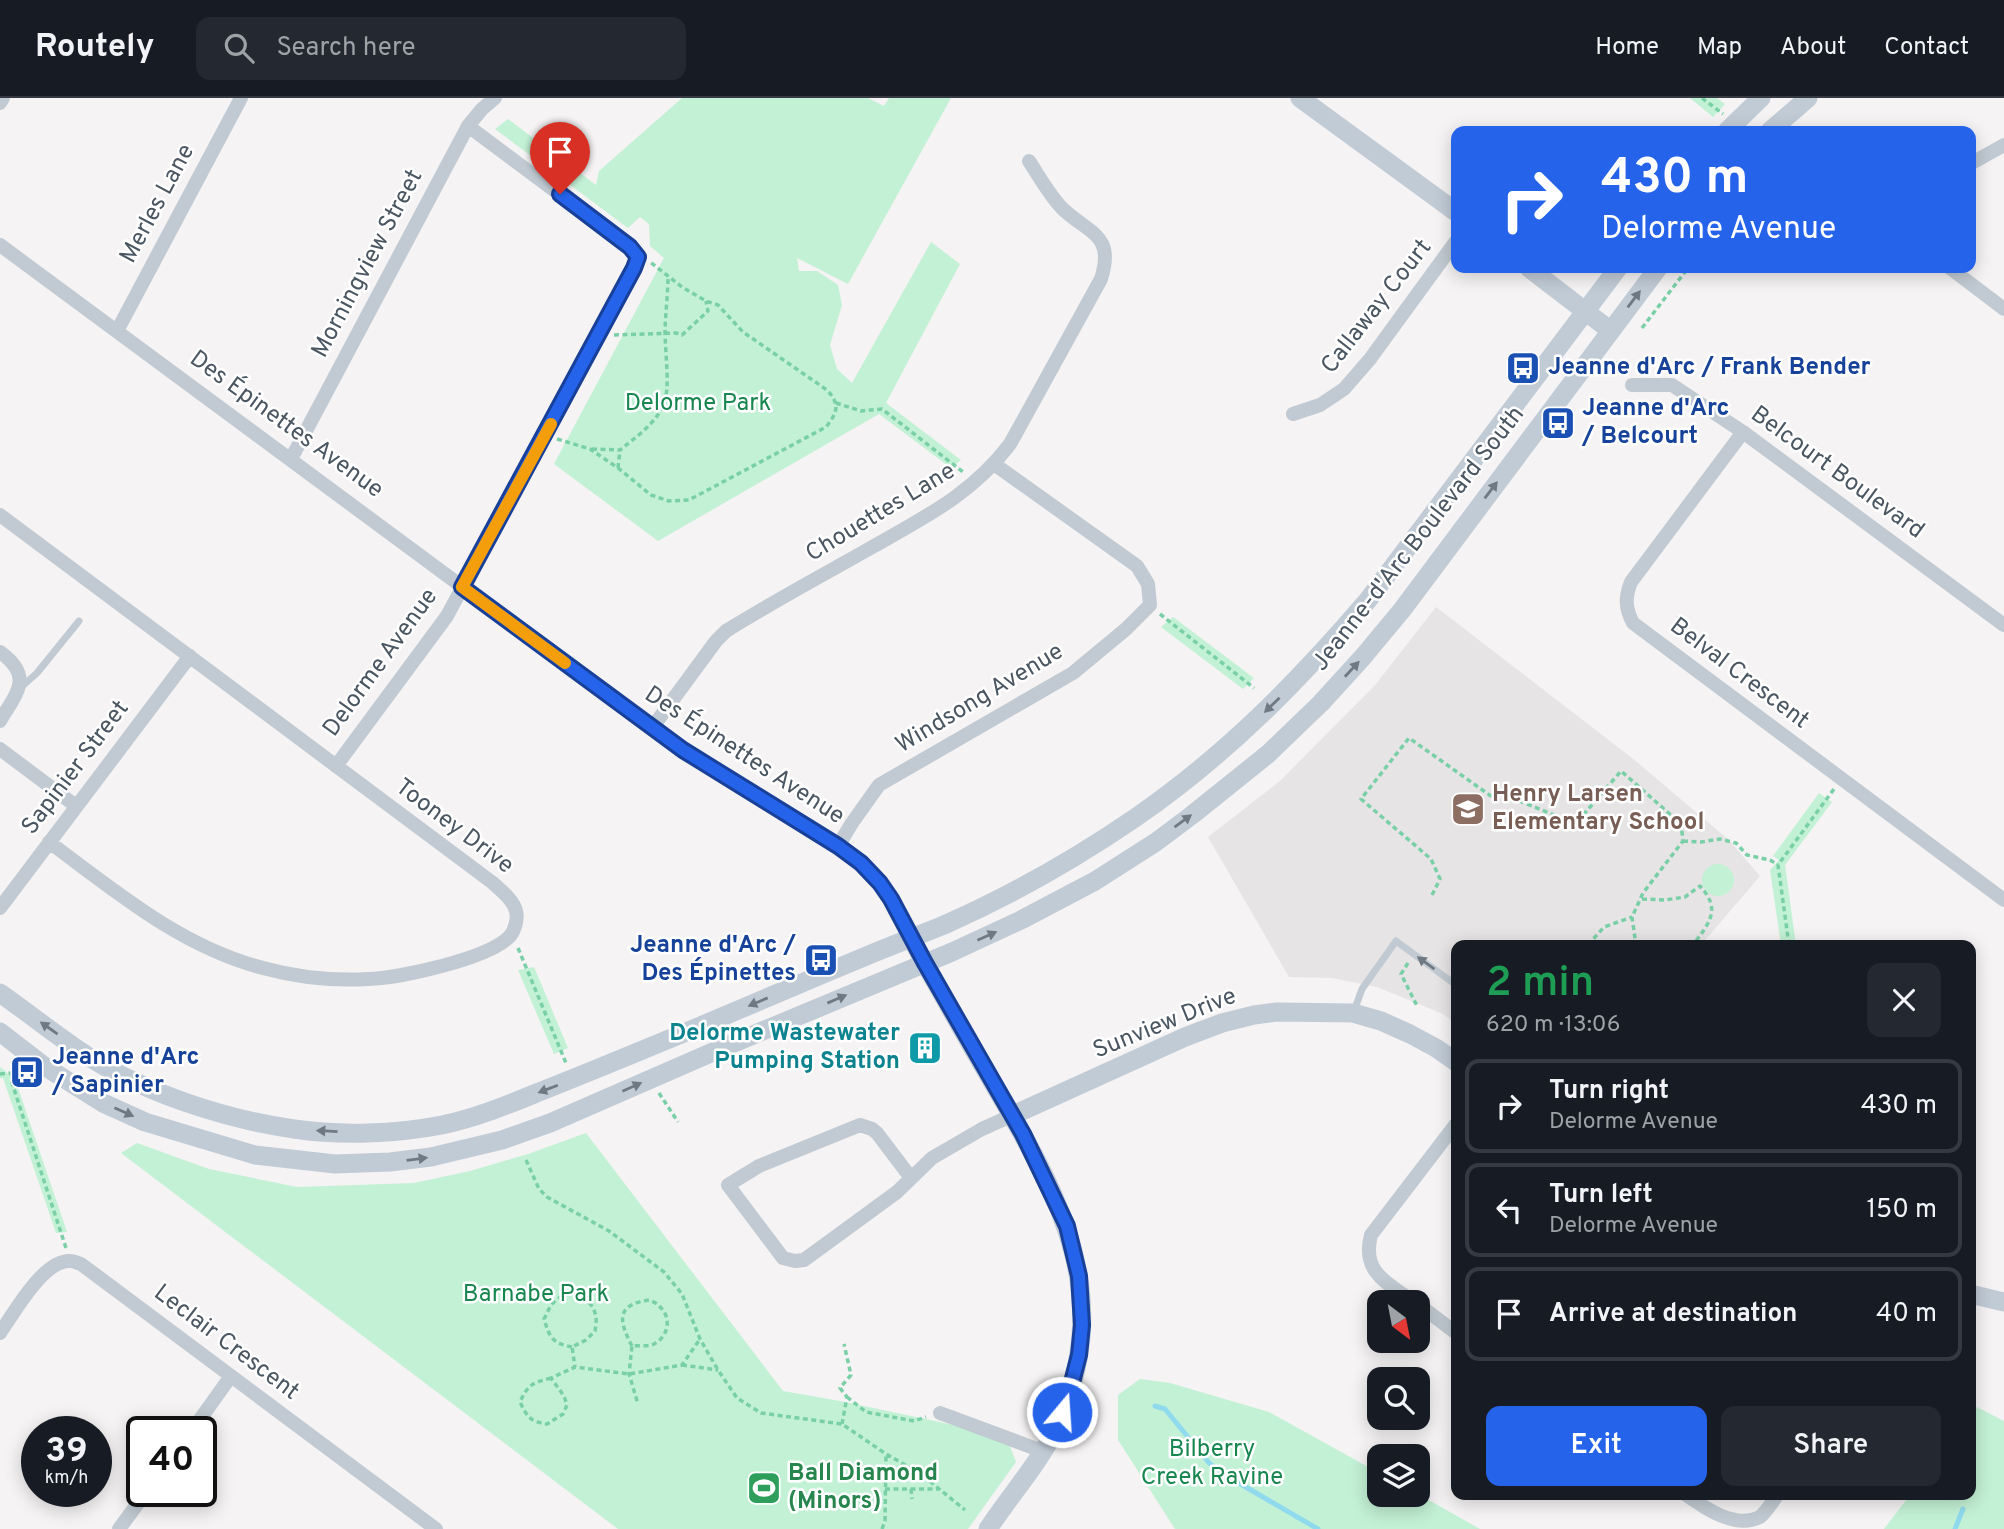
<!DOCTYPE html>
<html lang="en">
<head>
<meta charset="utf-8">
<style>
	body { margin:0; font-family:Overpass,sans-serif; background:#242831; color:#f1f3f6; height:100vh; display:flex; flex-direction:column; font-size:26px; white-space:nowrap }
	* { box-sizing:border-box; margin:0 }
	p { font-size:23px; color:#9ea1a6 }
	.icon { flex:none; width:38px; height:38px; fill:none; stroke:currentColor; stroke-width:2; stroke-linecap:round; stroke-linejoin:round }
	.map { position:relative; flex:1; overflow:hidden }
	.drawer { position:absolute; left:1451px; top:842px; width:525px; height:560px; display:flex; flex-direction:column; background:#171b24; border-radius:14px; box-shadow:0 4px 18px #0003 }
	.drawer>* { flex:none }
	.banner { position:absolute; left:1451px; top:28px; width:525px; height:147px; border-radius:14px; box-shadow:0 4px 18px #0003; background:#2563eb; color:#fff; overflow:hidden }
	.needle { width:46px; rotate:148deg }
	.fabs { position:absolute; left:1367px; top:1192px; display:grid; gap:14px }
	.fabs a { display:grid; place-items:center; width:63px; height:63px; border-radius:14px; background:#171b24; box-shadow:0 4px 18px #0003; font-size:35px }
	.speed { position:absolute; left:21px; top:1318px; display:flex; gap:14px; font-size:35px; font-weight:700; text-align:center }
	.speed>* { display:grid; place-content:center; width:91px; height:91px; border-radius:50%; background:#171b24; box-shadow:0 4px 18px #0003; line-height:1 }
	.speed small { font-size:18px; font-weight:400 }
	.speed .limit { border:4px solid #111; border-radius:10px; background:#fff; color:#111 }
	.pin { position:absolute; display:grid; place-items:center; width:60px; height:60px; color:#fff; margin:-72px -30px; border-radius:50% 50% 50% 0; rotate:-45deg; box-shadow:0 0 7px #0007 }
	.pin .icon { rotate:45deg }
	.me { position:absolute; width:77px; margin:-38px; rotate:18deg; stroke-linejoin:round; filter:drop-shadow(0 0 5px #0008) }
	.turn { display:flex; align-items:center; gap:24px; height:147px; padding:0 35px; font-size:32px }
	.turn .icon { width:91px; height:91px; stroke-width:2.5 }
	.turn b { display:block; font-size:49px; line-height:60px }
	.round { display:grid; place-items:center; flex:none; width:74px; height:74px; border-radius:14px; background:#242831 }
	.headline { display:flex; align-items:center; justify-content:space-between; height:119px; padding:0 35px }
	h1 { font-size:42px; font-weight:600; line-height:52px; color:#1e9e55 }
	.primary-button { display:flex; gap:14px; margin-top:auto; padding:14px 35px }
	.primary-button a { flex:1; height:80px; border-radius:14px; background:#2563eb; color:#fff; font-size:28px; font-weight:600; line-height:80px; text-align:center }
	.primary-button a+a { background:#242831; color:#f1f3f6 }
	ul { padding:0; list-style:none }
	li { display:flex; align-items:center; gap:21px; height:94px; margin:0 14px 10px; padding:0 21px; border:4px solid #363941; border-radius:14px }
	li div { flex:1 }
	li b { display:block; font-size:26px }
	li em { font-style:normal }
	header { display:flex; align-items:center; gap:42px; box-sizing:border-box; height:98px; padding:0 35px; background:#171b24; border-bottom:2px solid #363941 }
	header strong { font-size:33px }
	nav { display:flex; gap:38px; margin-inline-start:auto; font-size:24px }
	.search { width:490px; height:63px; background:#242831; display:flex; align-items:center; gap:18px; box-sizing:border-box; padding:0 24px; border-radius:14px; color:#9ea1a6; font-size:26px }
	.map>svg:first-child { display:block }
</style>
</head>
<body>
<header>
<strong>Routely</strong>
<div class="search"><svg class="icon" aria-label="search" viewBox="0 0 24 24"><circle cx="10" cy="10" r="6"/><path d="M15 15l6 6"/></svg>Search here</div>
<nav><a>Home</a><a>Map</a><a>About</a><a>Contact</a></nav>
</header>
<div class="map">
<svg width="2004" height="1431" viewBox="0 0 2004 1431">
	<rect width="100%" height="100%" fill="#f5f3f3"/>
	<!-- education -->
	<path fill="#e6e4e5" d="M1436 509 1632 660 1729 742 1760 778 1701 847H1456V926L1443 916 1377 889 1332 880 1289 879 1208 739 1280 683 1376 586Z"/>
	<!-- green -->
	<path fill="#c3f1d5" d="M682 0H868L884 8 889 0H951L848 186 797 160 799 173H817L838 187 842 207 830 247 837 271 852 285 931 144 960 166 886 305 961 362 951 370 879 316 658 443 554 366 664 160 650 148 649 126 640 119 628 130 495 31 508 21 596 87 599 73Z
		M1690 0H1717L1725 6 1713 19Z
		M1173 519 1254 580 1243 591 1161 529Z
		M1819 695 1832 704 1785 767 1796 847H1781L1770 772 1779 762 1773 758Z
		M1702 782a16 16 0 1 1 32 0a16 16 0 1 1-32 0Z
		M534 869 568 950 554 956 518 872Z
		M0 969 15 981 67 1134 56 1135 3 980H0Z
		M586 1035 783 1293 840 1303 1006 1338 1016 1364 968 1431H618L121 1055 137 1045 209 1071 297 1089 414 1085 470 1073 528 1056Z
		M1140 1281 1170 1285 1269 1314 1379 1375V1396H1418L1480 1431H1175L1118 1342V1297Z
		M1977 1309 2004 1323V1431H1884L1910 1397 1970 1396 1971 1317Z"/>
	<g fill="none" stroke-linecap="round" stroke-linejoin="round">
		<!-- stream -->
		<path stroke="#90daee" stroke-width="5" d="M1155 1308 1165 1311 1210 1366 1232 1381 1318 1431
			M1955 1431 1963 1411"/>
		<!-- path -->
		<path stroke="#7ad0a6" stroke-width="3.5" stroke-dasharray="5 3.5" stroke-linecap="butt" d="M1702 0 1723 16
			M1642 230 1688 170
			M614 237 676 235 682 237 708 213 706 203
			M1615 264 1624 276
			M836 305 861 313 882 311 963 374
			M557 341 590 351 618 370 651 397 669 403 689 402 826 329C838 314 840 306 827 292L743 234 718 207 706 203 682 189 649 163
			M592 351 620 352C676 309 668 303 665 237 665 217 668 197 668 178
			M618 370 620 352
			M1160 516 1254 590
			M1683 743 1701 744 1720 741 1736 745 1747 757 1770 762 1778 767
			M1432 797 1440 781 1431 761 1361 701 1409 640 1498 703 1517 702 1564 721 1584 716 1621 673 1681 726 1683 743 1643 795 1632 819 1636 847
			M1642 801 1665 802 1685 799 1700 788C1722 812 1709 825 1693 847
			M1588 847 1604 829 1632 819
			M1789 847 1778 767 1834 691
			M518 850 566 965
			M1408 865 1401 876 1418 910
			M12 975V985L66 1150
			M0 976 12 975
			M659 995 678 1024
			M526 1062 539 1091 547 1099 609 1133 664 1174 682 1196 700 1241 718 1272 737 1300 761 1315 842 1326 886 1356 921 1376 965 1412
			M632 1248C619 1223 615 1207 649 1202 653 1204 657 1205 659 1208 672 1219 669 1238 654 1246 648 1249 639 1247 632 1248L629 1276 638 1306
			M572 1249C552 1245 550 1240 544 1221 547 1216 549 1209 553 1205 566 1190 590 1197 595 1215 597 1220 596 1227 595 1233L586 1242 572 1249 575 1269
			M682 1267 718 1272
			M551 1280C533 1285 528 1286 520 1304 527 1319 531 1324 547 1326L563 1316 567 1307 564 1298 551 1280 575 1269 629 1276 682 1267 700 1241
			M847 1299 866 1314 914 1323 926 1319
			M842 1326 847 1299 840 1290 851 1277 844 1246
			M885 1391H938
			M911 1391 912 1401
			M882 1431 885 1423 886 1356"/>
		<!-- lane -->
		<path stroke="#c1cad2" stroke-width="7" d="M19 591 37 575 79 523
			M1354 913 1362 891 1396 843 1456 887"/>
		<!-- street -->
		<path stroke="#c1cad2" stroke-width="14" d="M0 5 3 0
			M1970 66 2004 47
			M0 147 683 652 838 748C878 777 890 797 911 840
			M1950 170 2004 211
			M117 233 241 0
			M1632 287H1672L1743 334 2004 527
			M1293 316 1320 307 1344 291 1370 261 1456 143
			M1743 334 1631 484C1625 499 1625 510 1633 525L2004 802
			M291 361 468 28 482 11 495 0
			M0 417 493 785C501 793 513 801 516 813 518 821 515 832 510 838 489 861 399 880 368 881 334 883 296 879 263 870 181 849 115 793 49 744
			M0 554C34 579 17 594 0 623
			M652 630 716 543 726 533C774 503 825 476 874 448 927 418 973 395 1010 346L1101 181C1115 137 1090 136 1064 112 1051 100 1039 78 1029 63
			M0 651 76 708
			M336 668 447 518 634 170 637 159 622 143 468 28
			M838 748 852 725 879 687 1073 575 1126 531 1150 507 1148 486 1137 468 994 366
			M0 810 190 558
			M911 1080 877 1035 872 1031 860 1027 759 1068 728 1087 783 1160 795 1163 804 1162 897 1094 932 1060 982 1031 1013 1017
			M1414 1204C1388 1185 1361 1175 1371 1137L1456 1026
			M1418 1206 1456 1235
			M0 1235C14 1215 43 1162 70 1163 74 1163 77 1165 81 1166L436 1431
			M940 1315 1042 1353
			M191 1334 231 1278
			M1685 1396C1706 1411 1735 1431 1760 1419 1767 1413 1772 1404 1778 1396
			M119 1431 147 1393"/>
		<!-- secondary -->
		<path stroke="#c1cbd6" stroke-width="19" d="M1300 0 1456 114
			M1727 33 1761 0
			M1770 33 1808 0
			M1529 170 1611 233
			M911 840C939 891 968 942 997 992 1063 1104 1115 1201 1056 1330 1040 1364 1009 1399 988 1431
			M0 895C30 916 58 939 89 959 148 996 225 1021 294 1031 341 1038 396 1036 442 1027 476 1020 507 1007 539 994 590 974 640 953 691 932 748 908 806 883 864 859 890 848 917 838 944 827 1010 798 1075 761 1135 720 1225 658 1297 585 1368 502L1618 170
			M0 934 44 968 103 1005 145 1024 255 1057 335 1066 390 1064 431 1059 502 1042 550 1025 729 947 952 854 1021 822 1095 783 1156 744 1192 717 1268 656 1321 605 1362 560 1402 512 1658 170
			M1013 1017 1185 939 1222 925 1254 917 1277 914 1353 915 1381 923 1410 936 1436 950 1456 964
			M1970 1196 2004 1204"/>
	</g>
	<!-- one-way arrows -->
	<defs><path id="oneway-solid" d="M-6-.8H1V-3.2L6.5 0L1 3.2V.8H-6Z" transform="scale(1.75)"/></defs>
	<g fill="#6e7984">
		<use href="#oneway-solid" transform="translate(1634 201) rotate(-53)"/>
		<use href="#oneway-solid" transform="translate(1491 392) rotate(-53)"/>
		<use href="#oneway-solid" transform="translate(1352 571) rotate(-47)"/>
		<use href="#oneway-solid" transform="translate(1272 607) rotate(136)"/>
		<use href="#oneway-solid" transform="translate(1183 723) rotate(-36)"/>
		<use href="#oneway-solid" transform="translate(987 838) rotate(-24)"/>
		<use href="#oneway-solid" transform="translate(837 901) rotate(-23)"/>
		<use href="#oneway-solid" transform="translate(758 904) rotate(157)"/>
		<use href="#oneway-solid" transform="translate(49 930) rotate(-145)"/>
		<use href="#oneway-solid" transform="translate(632 989) rotate(-24)"/>
		<use href="#oneway-solid" transform="translate(548 991) rotate(159)"/>
		<use href="#oneway-solid" transform="translate(124 1014) rotate(24)"/>
		<use href="#oneway-solid" transform="translate(327 1033) rotate(-177)"/>
		<use href="#oneway-solid" transform="translate(417 1061) rotate(-7)"/>
	</g>
	<use fill="#6e7983" href="#oneway-solid" transform="translate(1426 865) rotate(-144)"/>
	<g fill="none" stroke-linecap="round" stroke-linejoin="round">
		<!-- route casing -->
		<g stroke="#184099" stroke-width="18">
			<path id="route" d="M560 96 630 149 638 159 634 170 462 489 683 652 838 748 861 765 880 785 891 801 925 865 1023 1036 1067 1128 1079 1178 1082 1227 1079 1257 1069 1296 1062 1314"/>
		</g>
		<!-- route -->
		<use href="#route" stroke="#2563eb" stroke-width="12"/>
		<!-- slow -->
		<path stroke="#f59e0b" stroke-width="12" d="M551 326 462 489 565 565"/>
	</g>
	<!-- icons -->
	<defs>
		<g id="bus-square" transform="scale(1.75)"><rect x="-9" y="-9" width="18" height="18" rx="4" fill="#1a4fb4" stroke="#fff"/><path d="M-5-6H5V4H4V6H2V4H-2V6H-4V4H-5ZM-3.5-4V0h7V-4ZM-3.5 1.2v1.5H-2V1.2ZM2 1.2v1.5H3.5V1.2Z" fill="#fff"/></g>
		<g id="school-square" transform="scale(1.75)"><rect x="-9" y="-9" width="18" height="18" rx="4" fill="#8d6e63" stroke="#fff"/><path d="M0-5L7-2L0 1L-7-2ZM-4 1L0 2.5L4 1V4Q0 6-4 4Z" fill="#fff"/></g>
		<g id="building-square" transform="scale(1.75)"><rect x="-9" y="-9" width="18" height="18" rx="4" fill="#0f9aa8" stroke="#fff"/><path d="M-4-6H4V6H1V3H-1V6H-4ZM-2.5-4.3h1.7v1.8h-1.7ZM.8-4.3h1.7v1.8H.8ZM-2.5-1h1.7V.8h-1.7ZM.8-1h1.7V.8H.8Z" fill="#fff"/></g>
		<g id="stadium-square" transform="scale(1.75)"><rect x="-9" y="-9" width="18" height="18" rx="4" fill="#2e9e5b" stroke="#fff"/><path d="M0-5a6.5 5 0 1 0 0 10a6.5 5 0 1 0 0-10ZM-3.5-1.8h7v3.6h-7Z" fill="#fff"/></g>
	</defs>
	<g fill-rule="evenodd">
		<use href="#bus-square" x="1523" y="270"/>
		<use href="#bus-square" x="1558" y="325"/>
		<use href="#school-square" x="1468" y="711"/>
		<use href="#bus-square" x="821" y="862"/>
		<use href="#building-square" x="925" y="950"/>
		<use href="#bus-square" x="27" y="974"/>
		<use href="#stadium-square" x="764" y="1390"/>
	</g>
	<g text-anchor="middle" dominant-baseline="central" stroke-width="5" stroke-linejoin="round" paint-order="stroke">
		<!-- street labels -->
		<g font-size="24" fill="#4a5661" stroke="#fff">
			<text transform="translate(158 106) rotate(-62)">Merles Lane</text>
			<text transform="translate(368 166) rotate(-62)">Morningview Street</text>
			<text transform="translate(1377 209) rotate(-52)">Callaway Court</text>
			<text transform="translate(286 327) rotate(36)">Des Épinettes Avenue</text>
			<text transform="translate(1837 375) rotate(36)">Belcourt Boulevard</text>
			<text transform="translate(881 415) rotate(-31)">Chouettes Lane</text>
			<text transform="translate(1419 441) rotate(-52)">Jeanne-d'Arc Boulevard South</text>
			<text transform="translate(381 565) rotate(-54)">Delorme Avenue</text>
			<text transform="translate(1739 576) rotate(37)">Belval Crescent</text>
			<text transform="translate(980 601) rotate(-31)">Windsong Avenue</text>
			<text transform="translate(744 658) rotate(33)">Des Épinettes Avenue</text>
			<text transform="translate(76 670) rotate(-53)">Sapinier Street</text>
			<text transform="translate(454 729) rotate(37)">Tooney Drive</text>
			<text transform="translate(1165 926) rotate(-22)">Sunview Drive</text>
			<text transform="translate(226 1245) rotate(37)">Leclair Crescent</text>
		</g>
		<!-- transit labels -->
		<g font-size="24" font-weight="bold" fill="#164399" stroke="#fff" text-anchor="start">
			<text x="1548" y="270">Jeanne d'Arc / Frank Bender</text>
			<text x="1582" y="311">Jeanne d'Arc<tspan x="1582" dy="28">/ Belcourt</tspan></text>
			<text x="796" y="848" text-anchor="end">Jeanne d'Arc /<tspan x="796" dy="28">Des Épinettes</tspan></text>
			<text x="52" y="960">Jeanne d'Arc<tspan x="52" dy="28">/ Sapinier</tspan></text>
		</g>
		<!-- park labels -->
		<g font-size="24" fill="#17864f" stroke="#fff">
			<text x="698" y="306">Delorme Park</text>
			<text x="536" y="1197">Barnabe Park</text>
			<text x="1212" y="1352">Bilberry<tspan x="1212" dy="28">Creek Ravine</tspan></text>
		</g>
		<!-- education labels -->
		<g font-size="24" font-weight="bold" fill="#785e54" stroke="#fff" text-anchor="start">
			<text x="1492" y="697">Henry Larsen<tspan x="1492" dy="28">Elementary School</tspan></text>
		</g>
		<!-- culture labels -->
		<g font-size="24" font-weight="bold" fill="#0d838f" stroke="#fff" text-anchor="end">
			<text x="900" y="936">Delorme Wastewater<tspan x="900" dy="28">Pumping Station</tspan></text>
		</g>
		<!-- leisure labels -->
		<g font-size="24" font-weight="bold" fill="#27864d" stroke="#fff" text-anchor="start">
			<text x="788" y="1376">Ball Diamond<tspan x="788" dy="28">(Minors)</tspan></text>
		</g>
	</g>
</svg>
<div class="fabs">
<a><svg class="needle" viewBox="-14 -14 28 28"><path d="M0-13l5 13h-10z" fill="#e53935"/><path d="M0 13l5-13h-10z" fill="#9ea1a6"/></svg></a>
<a><svg class="icon" aria-label="search" viewBox="0 0 24 24"><circle cx="10" cy="10" r="6"/><path d="M15 15l6 6"/></svg></a>
<a><svg class="icon" aria-label="layers" viewBox="0 0 24 24"><path d="M12 4l9 5-9 5-9-5zM3 14l9 5 9-5"/></svg></a>
</div>
<div class="speed"><div>39<small>km/h</small></div><div class="limit">40</div></div>
<div class="pin" style="left:560px;top:96px;background:#d93025"><svg class="icon" aria-label="arrive" viewBox="0 0 24 24"><path d="M6 21V4h12l-3 4 3 4H6"/></svg></div>
<svg class="me" style="left:1062px;top:1314px" viewBox="-20 -20 40 40"><circle r="17" fill="#2563eb" stroke="#fff" stroke-width="3"/><path d="M0-11L8 9 0 5-8 9z" fill="#fff"/></svg>
<div class="banner">
<div class="turn"><svg class="icon" aria-label="right" viewBox="0 0 24 24"><path d="M7 20v-9h11M14 6l5 5-5 5"/></svg><div><b>430 m</b>Delorme Avenue</div></div>
</div>
<section class="drawer">
<div class="headline"><div><h1>2 min</h1><p>620 m · 13:06</p></div><a class="round"><svg class="icon" aria-label="close" viewBox="0 0 24 24"><path d="M6 6l12 12M18 6L6 18"/></svg></a></div>
<ul>
<li><svg class="icon" aria-label="right" viewBox="0 0 24 24"><path d="M7 20v-9h11M14 6l5 5-5 5"/></svg><div><b>Turn right</b><p>Delorme Avenue</p></div><em>430 m</em></li>
<li><svg class="icon" aria-label="left" viewBox="0 0 24 24"><path d="M17 20v-9H6M10 6l-5 5 5 5"/></svg><div><b>Turn left</b><p>Delorme Avenue</p></div><em>150 m</em></li>
<li><svg class="icon" aria-label="arrive" viewBox="0 0 24 24"><path d="M6 21V4h12l-3 4 3 4H6"/></svg><div><b>Arrive at destination</b></div><em>40 m</em></li>
</ul>
<div class="primary-button"><a>Exit</a><a>Share</a></div>
</section>
</div>
</body>
</html>
